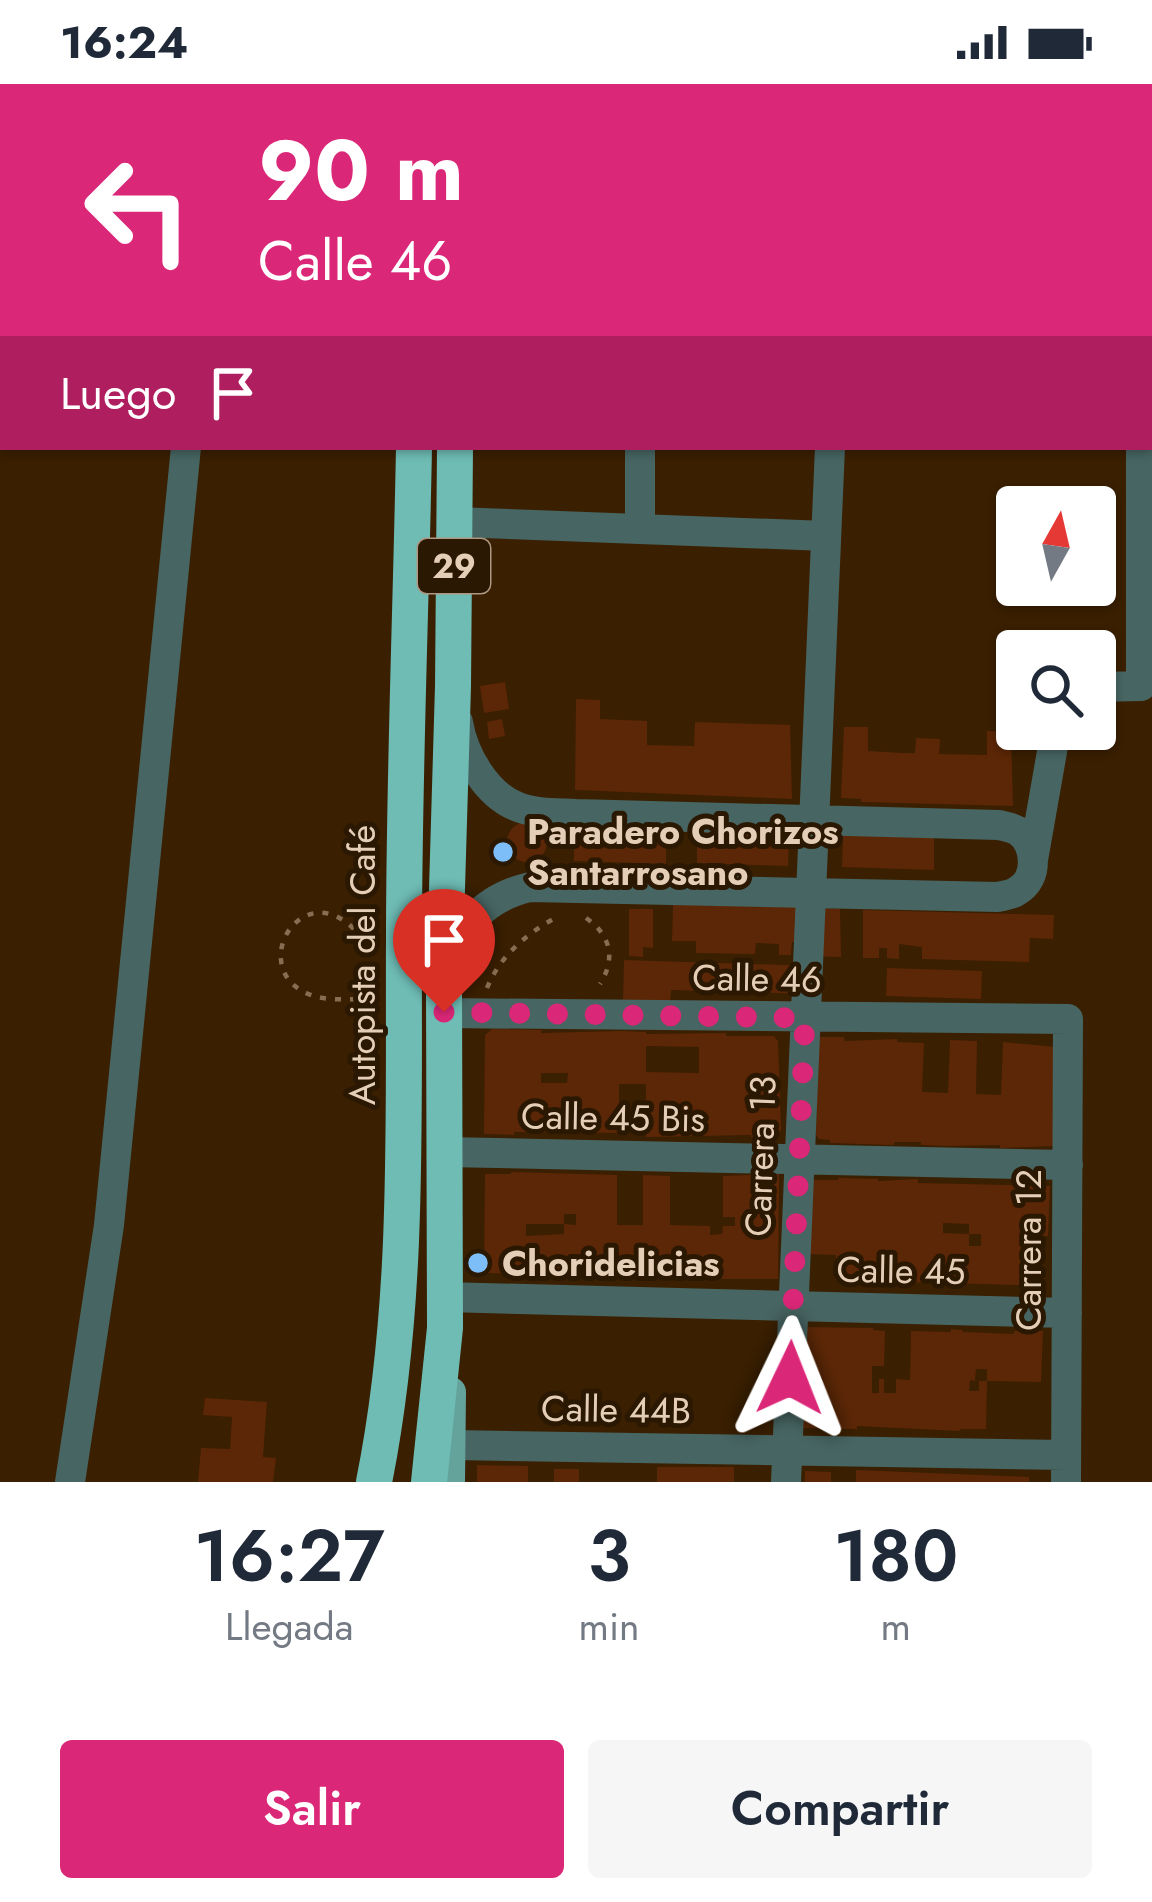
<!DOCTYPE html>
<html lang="es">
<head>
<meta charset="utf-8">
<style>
	body { margin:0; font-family:Jost,sans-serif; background:#f6f6f7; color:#1f2937; height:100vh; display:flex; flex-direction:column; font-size:45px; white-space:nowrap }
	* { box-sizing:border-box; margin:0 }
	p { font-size:39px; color:#747a83 }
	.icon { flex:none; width:66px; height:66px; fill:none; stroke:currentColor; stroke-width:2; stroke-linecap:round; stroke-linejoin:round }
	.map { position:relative; height:1398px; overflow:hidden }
	.sheet { display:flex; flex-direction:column; background:#fff; flex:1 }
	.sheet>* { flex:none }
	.guide { position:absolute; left:0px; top:0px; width:1152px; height:366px; box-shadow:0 3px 9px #0004; background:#db2777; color:#fff; overflow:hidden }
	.needle { width:78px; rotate:8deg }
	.tools { position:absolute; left:996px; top:402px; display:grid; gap:24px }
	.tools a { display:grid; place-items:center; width:120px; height:120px; border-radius:12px; background:#fff; box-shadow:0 3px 9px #0004; font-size:60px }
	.pin { position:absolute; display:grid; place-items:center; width:102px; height:102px; color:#fff; margin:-123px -51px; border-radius:50% 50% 50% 0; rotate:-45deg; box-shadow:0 0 12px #0007 }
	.pin .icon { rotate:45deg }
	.me { position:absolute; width:132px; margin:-66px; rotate:2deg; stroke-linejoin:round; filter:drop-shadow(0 0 9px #0008) }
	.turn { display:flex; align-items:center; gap:42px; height:252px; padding:0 60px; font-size:54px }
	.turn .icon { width:156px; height:156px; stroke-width:2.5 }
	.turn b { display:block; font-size:84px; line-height:102px }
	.then { display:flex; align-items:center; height:114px; padding:0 60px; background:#0003; gap:24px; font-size:45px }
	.eta { display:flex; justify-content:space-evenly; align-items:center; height:204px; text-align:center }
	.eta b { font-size:72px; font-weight:600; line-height:84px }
	.cta { display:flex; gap:24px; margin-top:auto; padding:24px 60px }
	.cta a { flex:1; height:138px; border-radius:12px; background:#db2777; color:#fff; font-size:48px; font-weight:600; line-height:138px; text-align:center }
	.cta a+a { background:#f6f6f7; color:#1f2937 }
	.status { display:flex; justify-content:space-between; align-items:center; height:84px; padding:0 60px; background:#fff; direction:ltr }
	.status svg { height:33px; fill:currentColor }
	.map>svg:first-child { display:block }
</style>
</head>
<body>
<div class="status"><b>16:24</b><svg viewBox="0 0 49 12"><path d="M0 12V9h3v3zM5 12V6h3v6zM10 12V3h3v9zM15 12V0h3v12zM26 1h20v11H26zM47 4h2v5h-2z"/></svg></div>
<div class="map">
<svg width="1152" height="1398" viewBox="0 0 1152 1398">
	<rect width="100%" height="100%" fill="#3a1f00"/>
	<!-- building -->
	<path fill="#5c2706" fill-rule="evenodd" d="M505 598 509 625 484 629 480 602Z
		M576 615 600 616V635L647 637V661L694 662 695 638 790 641 792 715 575 706Z
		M502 635 505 652 489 655 487 638Z
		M844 643H868V667L903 669H915L916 654 940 655 939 670 987 671V647L1011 648 1013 722 861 718V715L841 714Z
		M507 758a20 20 0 1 1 40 0a20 20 0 1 1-40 0Z
		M574 744 666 747V780L574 777Z
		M697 746 789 749 788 782 697 779Z
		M843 750 934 753V786L842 783Z
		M696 819 840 825 841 873 803 872V858H792L791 871H779V860L756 859 755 870 696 869V857H672L673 821Z
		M629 825H653V864L643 863V873L629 872Z
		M863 826 1054 831 1053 855 1030 854 1029 878 922 875V863L899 860V875L887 874V864H879V874H863Z
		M624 876 815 882V910L671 906 670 919 623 917Z
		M887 884 982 887 981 915 886 912Z
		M492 945 542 946 541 949 621 947 646 948V950L726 949V952H774L778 957 781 1046 772 1051H764V1053H751V1051L646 1053V1000H619V1049L514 1048V1051L484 1050 485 951ZM646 962 699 963V989L646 988ZM541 989H568L567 999H541Z
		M818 953H844L845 957 897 955V958L924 959 922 1008 948 1009 950 956 977 957 976 1010 1001 1011 1003 958 1056 963 1054 1062 1000 1064V1061L947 1062 921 1061V1058H894V1061L830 1059V1056L819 1055 816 1051Z
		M511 1088 617 1091V1141H643V1091L670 1092V1141L710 1142V1151L722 1150 723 1142H735V1133H723V1092L779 1090 778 1195H722V1192H695V1195L642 1194V1191H617V1194H590L589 1191 484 1189 485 1090H511ZM564 1130H576V1141L564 1140V1150L526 1152V1140H564Z
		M838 1094 878 1095V1097L918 1095V1099L1050 1102 1048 1152 1022 1151 1020 1201 835 1196 836 1171 807 1170 812 1096H838ZM943 1139 969 1140V1150H981V1162H969V1150L943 1149Z
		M806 1243 873 1244V1246L885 1247 884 1282H872V1309H879V1295H884V1309H896V1295L910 1296 911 1247 951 1248V1245L962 1246 963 1248 1014 1250V1247H1043L1041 1298 987 1297V1285H976L975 1297 970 1296 969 1307H979V1297H987L986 1345H960V1347L857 1342V1345L803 1344Z
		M205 1314 267 1318 263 1373 276 1374 273 1398H198L201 1364 230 1365 232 1333 203 1331Z
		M477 1381 528 1382V1398H477Z
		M657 1383H734V1398H657Z
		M554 1385H579V1398H554Z
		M856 1386 1029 1393V1398H856Z
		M805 1387 831 1388V1398H805Z"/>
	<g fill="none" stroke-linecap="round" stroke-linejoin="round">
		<!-- path -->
		<path stroke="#876e53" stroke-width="4.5" stroke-dasharray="6 9" stroke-linecap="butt" d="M586 834C611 851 616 875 600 900
			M487 904C500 872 527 849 557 833
			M371 915C353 915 331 917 314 912 236 888 312 767 372 869"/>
		<!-- minor -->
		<path stroke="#476562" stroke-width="30" d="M217 3V0
			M1149 91H1152
			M1149 195 1152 196
			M1149 329H1152
			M454 438 826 452
			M640 445V363
			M1095 603 1141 602V363
			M1033 776 1056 645
			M450 883C461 839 487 813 530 803L998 813C1004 811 1012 811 1017 807 1039 795 1037 761 1018 747 1011 743 1006 743 999 741L576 730C557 729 536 730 518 723 486 711 463 670 458 638
			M444 929 1068 935 1066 1398
			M445 1068 1068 1081
			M445 1213 1067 1229
			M453 1361 1066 1371
			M70 1398 109 1141 186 363
			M786 1398 830 363"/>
		<!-- major -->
		<path stroke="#64a39c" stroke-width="30" d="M450 1398 451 1308"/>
		<!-- highway -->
		<path stroke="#6ebcb4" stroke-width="36" d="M452 0V3
			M410 3V0
			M374 1398C410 1219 403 1036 404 854 404 690 411 527 414 363
			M429 1398 445 1244 444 906 453 602 455 363"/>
	</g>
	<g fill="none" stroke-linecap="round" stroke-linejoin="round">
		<!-- route -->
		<path stroke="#db2777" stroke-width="21" stroke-dasharray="0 37.8" d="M444 928 805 934 790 1294"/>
	</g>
	<!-- markers -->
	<g fill="#7dbef9" stroke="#2b1802" stroke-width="4.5">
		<circle cx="503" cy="768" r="12"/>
		<circle cx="478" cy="1179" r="12"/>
	</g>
	<g text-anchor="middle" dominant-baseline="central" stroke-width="10" stroke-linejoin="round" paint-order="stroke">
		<!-- shield labels -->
		<rect fill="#2b1802" stroke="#ad9781" stroke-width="3" x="418" y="455" width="72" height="54" rx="9"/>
		<g font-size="33" font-weight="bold" fill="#e5ceb8">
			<text x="454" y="482">29</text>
		</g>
		<!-- poi labels -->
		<g font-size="36" font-weight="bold" fill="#e5ceb8" stroke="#2b1802" text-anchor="start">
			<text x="527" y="747">Paradero Chorizos<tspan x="527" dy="41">Santarrosano</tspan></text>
			<text x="502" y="1179">Choridelicias</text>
		</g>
		<!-- street labels -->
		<g font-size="36" fill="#e5ceb8" stroke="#2b1802">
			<text transform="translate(362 881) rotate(-90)">Autopista del Café</text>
			<text transform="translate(757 894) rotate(1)">Calle 46</text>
			<text transform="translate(613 1033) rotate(1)">Calle 45 Bis</text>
			<text transform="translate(760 1072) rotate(-88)">Carrera 13</text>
			<text transform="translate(1028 1166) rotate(-90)">Carrera 12</text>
			<text transform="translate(901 1186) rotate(1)">Calle 45</text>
			<text transform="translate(616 1325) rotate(1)">Calle 44B</text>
		</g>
	</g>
</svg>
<div class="tools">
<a><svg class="needle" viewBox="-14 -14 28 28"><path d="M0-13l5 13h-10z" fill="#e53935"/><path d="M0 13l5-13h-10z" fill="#747a83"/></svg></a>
<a><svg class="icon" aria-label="search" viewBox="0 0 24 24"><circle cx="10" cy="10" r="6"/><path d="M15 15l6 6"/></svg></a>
</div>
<div class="pin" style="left:444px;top:928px;background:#d93025"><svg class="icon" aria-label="arrive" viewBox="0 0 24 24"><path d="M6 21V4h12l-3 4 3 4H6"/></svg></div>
<svg class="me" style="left:790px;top:1294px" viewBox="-20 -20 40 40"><path d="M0-17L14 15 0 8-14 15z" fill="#db2777" stroke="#fff" stroke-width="4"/></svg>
<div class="guide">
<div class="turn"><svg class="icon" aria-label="left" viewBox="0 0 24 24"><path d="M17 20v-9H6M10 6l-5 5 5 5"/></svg><div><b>90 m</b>Calle 46</div></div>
<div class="then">Luego<svg class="icon" aria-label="arrive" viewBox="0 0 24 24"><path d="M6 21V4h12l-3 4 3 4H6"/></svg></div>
</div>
</div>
<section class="sheet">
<div class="eta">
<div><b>16:27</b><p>Llegada</p></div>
<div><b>3</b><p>min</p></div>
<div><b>180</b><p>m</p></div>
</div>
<div class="cta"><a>Salir</a><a>Compartir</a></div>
</section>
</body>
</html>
